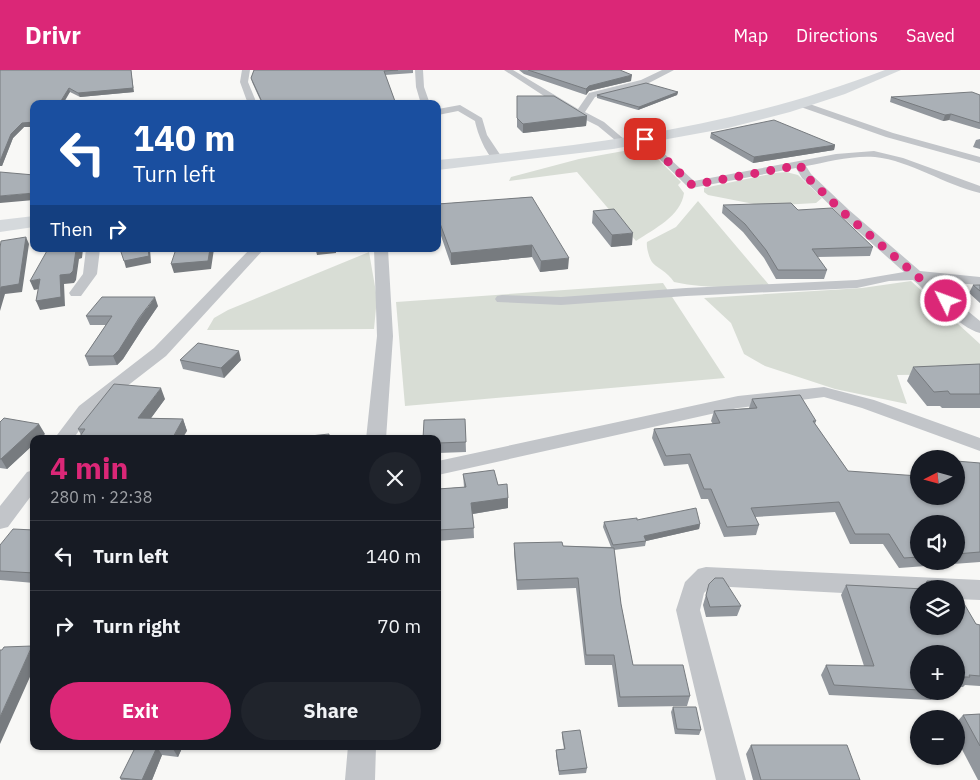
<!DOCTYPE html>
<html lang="en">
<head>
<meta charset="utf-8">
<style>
	body { margin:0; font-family:"IBM Plex Sans",sans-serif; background:#20242c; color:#f1f3f6; height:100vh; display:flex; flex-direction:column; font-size:19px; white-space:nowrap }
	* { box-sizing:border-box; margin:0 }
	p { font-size:16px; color:#9ea1a6 }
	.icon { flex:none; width:28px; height:28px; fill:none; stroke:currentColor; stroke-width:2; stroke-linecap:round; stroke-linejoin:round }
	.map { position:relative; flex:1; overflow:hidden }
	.sheet { position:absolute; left:30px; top:365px; width:411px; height:315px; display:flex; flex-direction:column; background:#171b24; border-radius:10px; box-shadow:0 1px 4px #0004 }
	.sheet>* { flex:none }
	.banner { position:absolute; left:30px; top:30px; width:411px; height:152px; border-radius:10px; box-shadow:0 1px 4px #0004; background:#1a4fa0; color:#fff; overflow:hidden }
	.needle { width:32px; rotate:264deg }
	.tools { position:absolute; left:910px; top:380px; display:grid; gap:10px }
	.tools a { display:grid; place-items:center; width:55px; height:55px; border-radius:50%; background:#171b24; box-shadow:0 1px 4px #0004; font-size:25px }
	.pin { position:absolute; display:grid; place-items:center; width:42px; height:42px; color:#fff; margin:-21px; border-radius:10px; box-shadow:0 2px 8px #0006 }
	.me { position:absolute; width:55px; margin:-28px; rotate:312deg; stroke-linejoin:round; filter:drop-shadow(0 0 4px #0008) }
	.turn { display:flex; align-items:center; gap:18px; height:105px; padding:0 20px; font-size:22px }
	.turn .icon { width:65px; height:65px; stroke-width:2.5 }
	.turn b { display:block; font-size:35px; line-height:42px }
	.then { display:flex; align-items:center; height:48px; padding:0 20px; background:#0003; gap:10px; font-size:19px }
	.round { display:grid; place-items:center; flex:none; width:52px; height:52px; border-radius:26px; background:#20242c }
	.summary { display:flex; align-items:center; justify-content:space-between; height:85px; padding:0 20px }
	h1 { font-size:30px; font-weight:700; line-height:38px; color:#db2777 }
	.primary-button { display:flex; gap:10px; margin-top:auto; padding:10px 20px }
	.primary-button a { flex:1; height:58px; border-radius:30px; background:#db2777; color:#fff; font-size:20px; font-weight:700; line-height:58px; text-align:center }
	.primary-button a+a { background:#20242c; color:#f1f3f6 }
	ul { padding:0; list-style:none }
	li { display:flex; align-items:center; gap:15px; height:70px; padding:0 20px; border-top:1px solid #363941 }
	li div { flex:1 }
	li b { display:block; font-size:19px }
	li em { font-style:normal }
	header { display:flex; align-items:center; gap:30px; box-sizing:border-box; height:70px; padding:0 25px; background:#db2777; color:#fff }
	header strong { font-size:24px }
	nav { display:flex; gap:28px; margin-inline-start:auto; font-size:18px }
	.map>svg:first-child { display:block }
</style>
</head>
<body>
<header>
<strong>Drivr</strong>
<nav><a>Map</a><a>Directions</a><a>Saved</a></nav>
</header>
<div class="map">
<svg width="980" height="710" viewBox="0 0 980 710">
	<rect width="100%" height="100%" fill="#f8f8f6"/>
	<!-- green -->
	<path fill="#d8ddd5" d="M646 77 681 112 678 115 684 123C681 146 654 159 636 171L577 102 509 111 511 107 579 89Z
		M786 102 798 105 822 128 816 133 764 136 708 125 704 122V118L775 103Z
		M698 131 770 216C738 217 705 219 674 212 668 202 654 196 652 192 649 188 646 176 647 172L676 157Z
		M369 182 377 228 374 259 207 260 214 248 228 240Z
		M911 211 980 274V304L897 305 907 334 835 319 765 296 744 284 731 253 704 228 862 218Z
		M663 213 725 308 405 336 396 232Z"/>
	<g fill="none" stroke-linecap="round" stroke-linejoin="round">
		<!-- street -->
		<path fill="#c2c5c9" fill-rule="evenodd" d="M242 0H250L248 12 257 34H248L240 12Z
			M415 0H423L424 17 430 34H421L416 17Z
			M504 0H513L578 39 589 23 641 10 662 0H674L647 14 595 27 585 42 604 52 625 70V74L621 75 598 56 564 39Z
			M801 31 893 63 980 87V93L886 67 798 36 797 34Z
			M460 35 482 48 487 65 503 89 502 91 498 92C487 89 477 62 475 51L458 41 438 45V39Z
			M645 66 694 111 836 84 874 81 903 88 980 116V123C945 115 911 91 875 87 853 85 827 92 806 96L811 104 849 140 920 201 980 207V215L931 211 980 251V263C959 258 930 224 913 210L889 211 857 218 686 226 561 235 497 232 495 229 497 226 502 225 561 227 686 218 857 210 904 202 841 146 802 108 796 98 692 118 688 117 641 71 640 69Z
			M86 179H100L97 204 81 226H71L69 223 83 204Z
			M250 179H264L166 286 91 344 73 369H54L79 336 154 278Z
			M374 179H388L393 266 386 369H366L377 266Z
			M824 317 874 330 980 368V381L862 338 824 327 738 338 438 405V391L738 326Z
			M34 400V422L8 457 0 459V436L27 402Z
			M706 497 980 510V530L956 529V519H919V527L711 516 704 523 700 540 746 710H716L676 540 685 512 698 499Z
			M348 676H376L375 710H345Z"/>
		<!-- highway -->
		<path fill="#d5d9dc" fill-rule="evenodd" d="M885 0H901L845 24 790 42 728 58 613 79 438 100V90C595 75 736 57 885 0Z
			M34 146V157L0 162V150Z"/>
	</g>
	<!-- wall -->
	<path fill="#92979d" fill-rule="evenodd" d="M0 0 134 22 80 27 70 22 24 57 13 68 2 96Z
		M254 0H413V3L385 5 396 34H262L252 12 251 8Z
		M519 0H620L631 11 589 21 586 25 524 4Z
		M678 22 677 25 638 40 597 28V25Z
		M980 25V59H979L949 50 943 51 890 32 891 27Z
		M517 26 587 46 586 56 523 63 517 57Z
		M711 63 835 75 834 80 753 93 710 68Z
		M980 69V79L973 77 976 70Z
		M532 127 568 199 540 202 532 187 451 195 438 157V134Z
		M723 135 798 140 873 177 870 186 817 187 827 200 824 209H776L764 188 743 162 722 143Z
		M593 141 632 175 611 177 592 153Z
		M973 215H980V233L969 223Z
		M158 236 143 258 123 289 117 295 89 296 85 286 106 255H90L86 246Z
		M180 290H241L224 308 183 299Z
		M980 294V338H942L940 336H927L907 311 913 297Z
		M165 329 151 348 183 349 187 361 81 365 78 359Z
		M752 329 816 351 815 354 848 401 919 426 980 393V492L899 498 883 474H850L835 442 755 447 759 455 756 465 724 467 708 429H701L688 394 664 396 652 368 654 359 713 354 711 351 714 341 749 338ZM919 454H956V491H919Z
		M465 349 466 382 438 383V369Z
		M0 352 45 364 34 369V374L7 399 0 398Z
		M463 404 498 415 508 428V438L473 444 474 468 438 471V419L464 417Z
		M637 450 700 454 699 459 646 471 645 476 614 480 621 534 633 595 690 626 687 636 618 637 612 595H585L576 518 517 520 514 483V473L563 476 611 477 603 457 604 452Z
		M34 460V513L0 510V475Z
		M927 511 976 554 980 555V616L965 615 963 617H956V584H919V621H938L931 630 829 625 821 605 826 595 864 596 841 525 846 515 922 519Z
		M709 514 741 536 737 546 706 547 703 535Z
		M673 637 701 660 699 665 675 664 671 642Z
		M980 644V710H978L956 668V653L963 645Z
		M562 662 587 698 586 703 559 705 556 685V680L564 679 562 667Z
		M751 675 860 710H753L746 684Z
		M131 676H183L178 687 162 685 152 710H121L120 708 134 680Z"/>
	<!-- shaded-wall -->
	<path fill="#777b7f" d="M131 0 134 22 80 27 78 23Z
		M632 5 631 11 589 21 586 25V19L589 16Z
		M69 18 70 22 63 34H59Z
		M678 22 677 25 638 40 639 37Z
		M951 44 949 50 943 51 945 45Z
		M587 46 586 56 523 63V54Z
		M34 52V57H24L13 68 2 96H0V91L11 64 22 53Z
		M835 75 834 80 753 93 754 87Z
		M34 123V130L0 133V126Z
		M633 163 632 175 611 177 612 165Z
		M26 167 29 174 22 222 5 224 0 241V221L1 217Z
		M532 175V187L451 195V183Z
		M79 179H83L82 188 79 189 76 210 74 213 64 214 65 236 40 240 36 231 60 205 76 180Z
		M148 179H150L151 193 126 198 124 191Z
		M210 179H214L211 199 174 203 171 194Z
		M332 179H336V183L317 185 316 181Z
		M569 188 568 199 540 202 541 191Z
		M40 209 44 218 34 220 30 211Z
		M155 227 158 236 143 258 123 289 117 295 113 286Z
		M239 281 241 290 224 308 221 298Z
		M161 318 165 329 143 359 138 348Z
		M183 349 187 361 182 369H172Z
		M39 354 45 364 39 369H34V374L7 399 1 389Z
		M508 428V438L472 444 471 433Z
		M700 454 699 459 646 471 644 466Z
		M32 576 34 578V598L0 674V647Z
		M174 676H183L178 687 173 679Z
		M157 677 162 685 152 710H142Z"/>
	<!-- building -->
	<path fill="#aab0b6" stroke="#777b7f" d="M0 0H131L133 18 78 23 69 18 59 34H34V52L22 53 11 64 0 91Z
		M254 0H398L384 1 396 34H263L251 8Z
		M528 0H620L632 5 589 16 586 19Z
		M646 13 678 22 639 37 597 25Z
		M972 22 980 25V53L951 44 945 45 891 27Z
		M517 26H554L587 46 523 54 517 48Z
		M774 50 835 75 754 87 711 63Z
		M0 102 34 105V123L0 126Z
		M532 127 569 188 541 191 532 175 451 183 438 148V134Z
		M791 133 798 140 832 138 873 177 812 179 827 200H778L766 180 745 154 723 135Z
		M614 139 633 163 612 165 593 141Z
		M26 167 19 214 1 217 0 221V178L1 171Z
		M48 179H79V180H76L73 201 70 204 60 205 61 227 36 231 40 209 30 211Z
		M120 179H148L149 186 124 191Z
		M176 179H210L208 191 171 194Z
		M316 179H332L316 181Z
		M973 215H980V221Z
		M102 227H155L139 248 119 280 113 286H85L112 246H86Z
		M198 273 239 281 221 298 180 290Z
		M980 294V324H950L948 321 934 322 913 297Z
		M114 314 161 318 138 348 183 349 172 369H78L85 359H78Z
		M800 325 816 351H813L848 401 919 406V426H956V391L980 393V482L956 484V454H919V487L904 488 889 464H855L839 432 751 438 759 455 727 457 711 419H704L690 384 666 386 654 359 720 353 714 341 757 338 752 329Z
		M4 348 39 354 1 389H0V352Z
		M465 349 466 372 438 373V369H423L424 350Z
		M329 364V369H292V368Z
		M494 400 498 415 507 414 508 428 471 433 474 458 438 460V419L466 417 463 404Z
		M696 438 700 454 644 466 646 471 613 475 604 452 637 448V450Z
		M13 459 34 460V503L0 501V475Z
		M562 472 563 476 614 478 621 534 633 595H683L690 626 620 627 614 585H586L578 508 517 510 514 473Z
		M715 508H723L741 536 710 537 706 525 709 514Z
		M927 511H932L937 519H925Z
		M846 515 924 519H919V556H956V520L976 554 980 555V606L969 605 970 607H956V584H919V620L834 615 826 595 874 596Z
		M32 576 0 647V580H2L4 577Z
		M673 637H696L701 660 677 659Z
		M980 644V676L963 645Z
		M580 660 587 698 559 701 556 680 565 679 562 662Z
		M751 675H847L860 710H761Z
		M136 676H174L173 679 157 677 142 710 120 708Z"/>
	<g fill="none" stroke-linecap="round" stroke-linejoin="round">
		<!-- route -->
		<path stroke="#db2777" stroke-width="9" stroke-dasharray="0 16.2" d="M645 69 692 115 800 95 806 106 844 143 946 231"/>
	</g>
</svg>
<div class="tools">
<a><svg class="needle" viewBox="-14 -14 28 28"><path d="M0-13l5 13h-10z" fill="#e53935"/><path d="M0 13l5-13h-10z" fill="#9ea1a6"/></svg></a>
<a><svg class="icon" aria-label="sound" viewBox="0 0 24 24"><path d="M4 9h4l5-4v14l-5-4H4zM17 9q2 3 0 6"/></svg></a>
<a><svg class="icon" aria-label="layers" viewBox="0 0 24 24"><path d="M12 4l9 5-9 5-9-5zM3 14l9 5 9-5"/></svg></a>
<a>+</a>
<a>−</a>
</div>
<div class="pin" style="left:645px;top:69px;background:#d93025"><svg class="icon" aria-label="arrive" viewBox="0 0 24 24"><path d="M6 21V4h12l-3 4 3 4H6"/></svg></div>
<svg class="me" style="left:946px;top:231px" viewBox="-20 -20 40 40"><circle r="17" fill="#db2777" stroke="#fff" stroke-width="3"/><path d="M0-11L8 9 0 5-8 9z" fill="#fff"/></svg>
<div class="banner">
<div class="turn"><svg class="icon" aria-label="left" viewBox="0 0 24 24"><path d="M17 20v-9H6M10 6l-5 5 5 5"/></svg><div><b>140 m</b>Turn left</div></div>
<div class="then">Then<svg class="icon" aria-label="right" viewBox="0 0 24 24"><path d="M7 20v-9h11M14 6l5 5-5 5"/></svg></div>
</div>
<section class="sheet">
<div class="summary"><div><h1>4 min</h1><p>280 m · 22:38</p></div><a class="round"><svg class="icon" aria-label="close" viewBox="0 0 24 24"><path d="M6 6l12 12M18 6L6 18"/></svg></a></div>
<ul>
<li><svg class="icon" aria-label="left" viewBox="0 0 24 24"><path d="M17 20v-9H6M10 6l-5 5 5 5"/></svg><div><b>Turn left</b></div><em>140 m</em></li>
<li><svg class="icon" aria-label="right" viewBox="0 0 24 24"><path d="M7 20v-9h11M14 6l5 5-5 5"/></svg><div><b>Turn right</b></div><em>70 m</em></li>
</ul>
<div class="primary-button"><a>Exit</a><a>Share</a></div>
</section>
</div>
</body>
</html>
